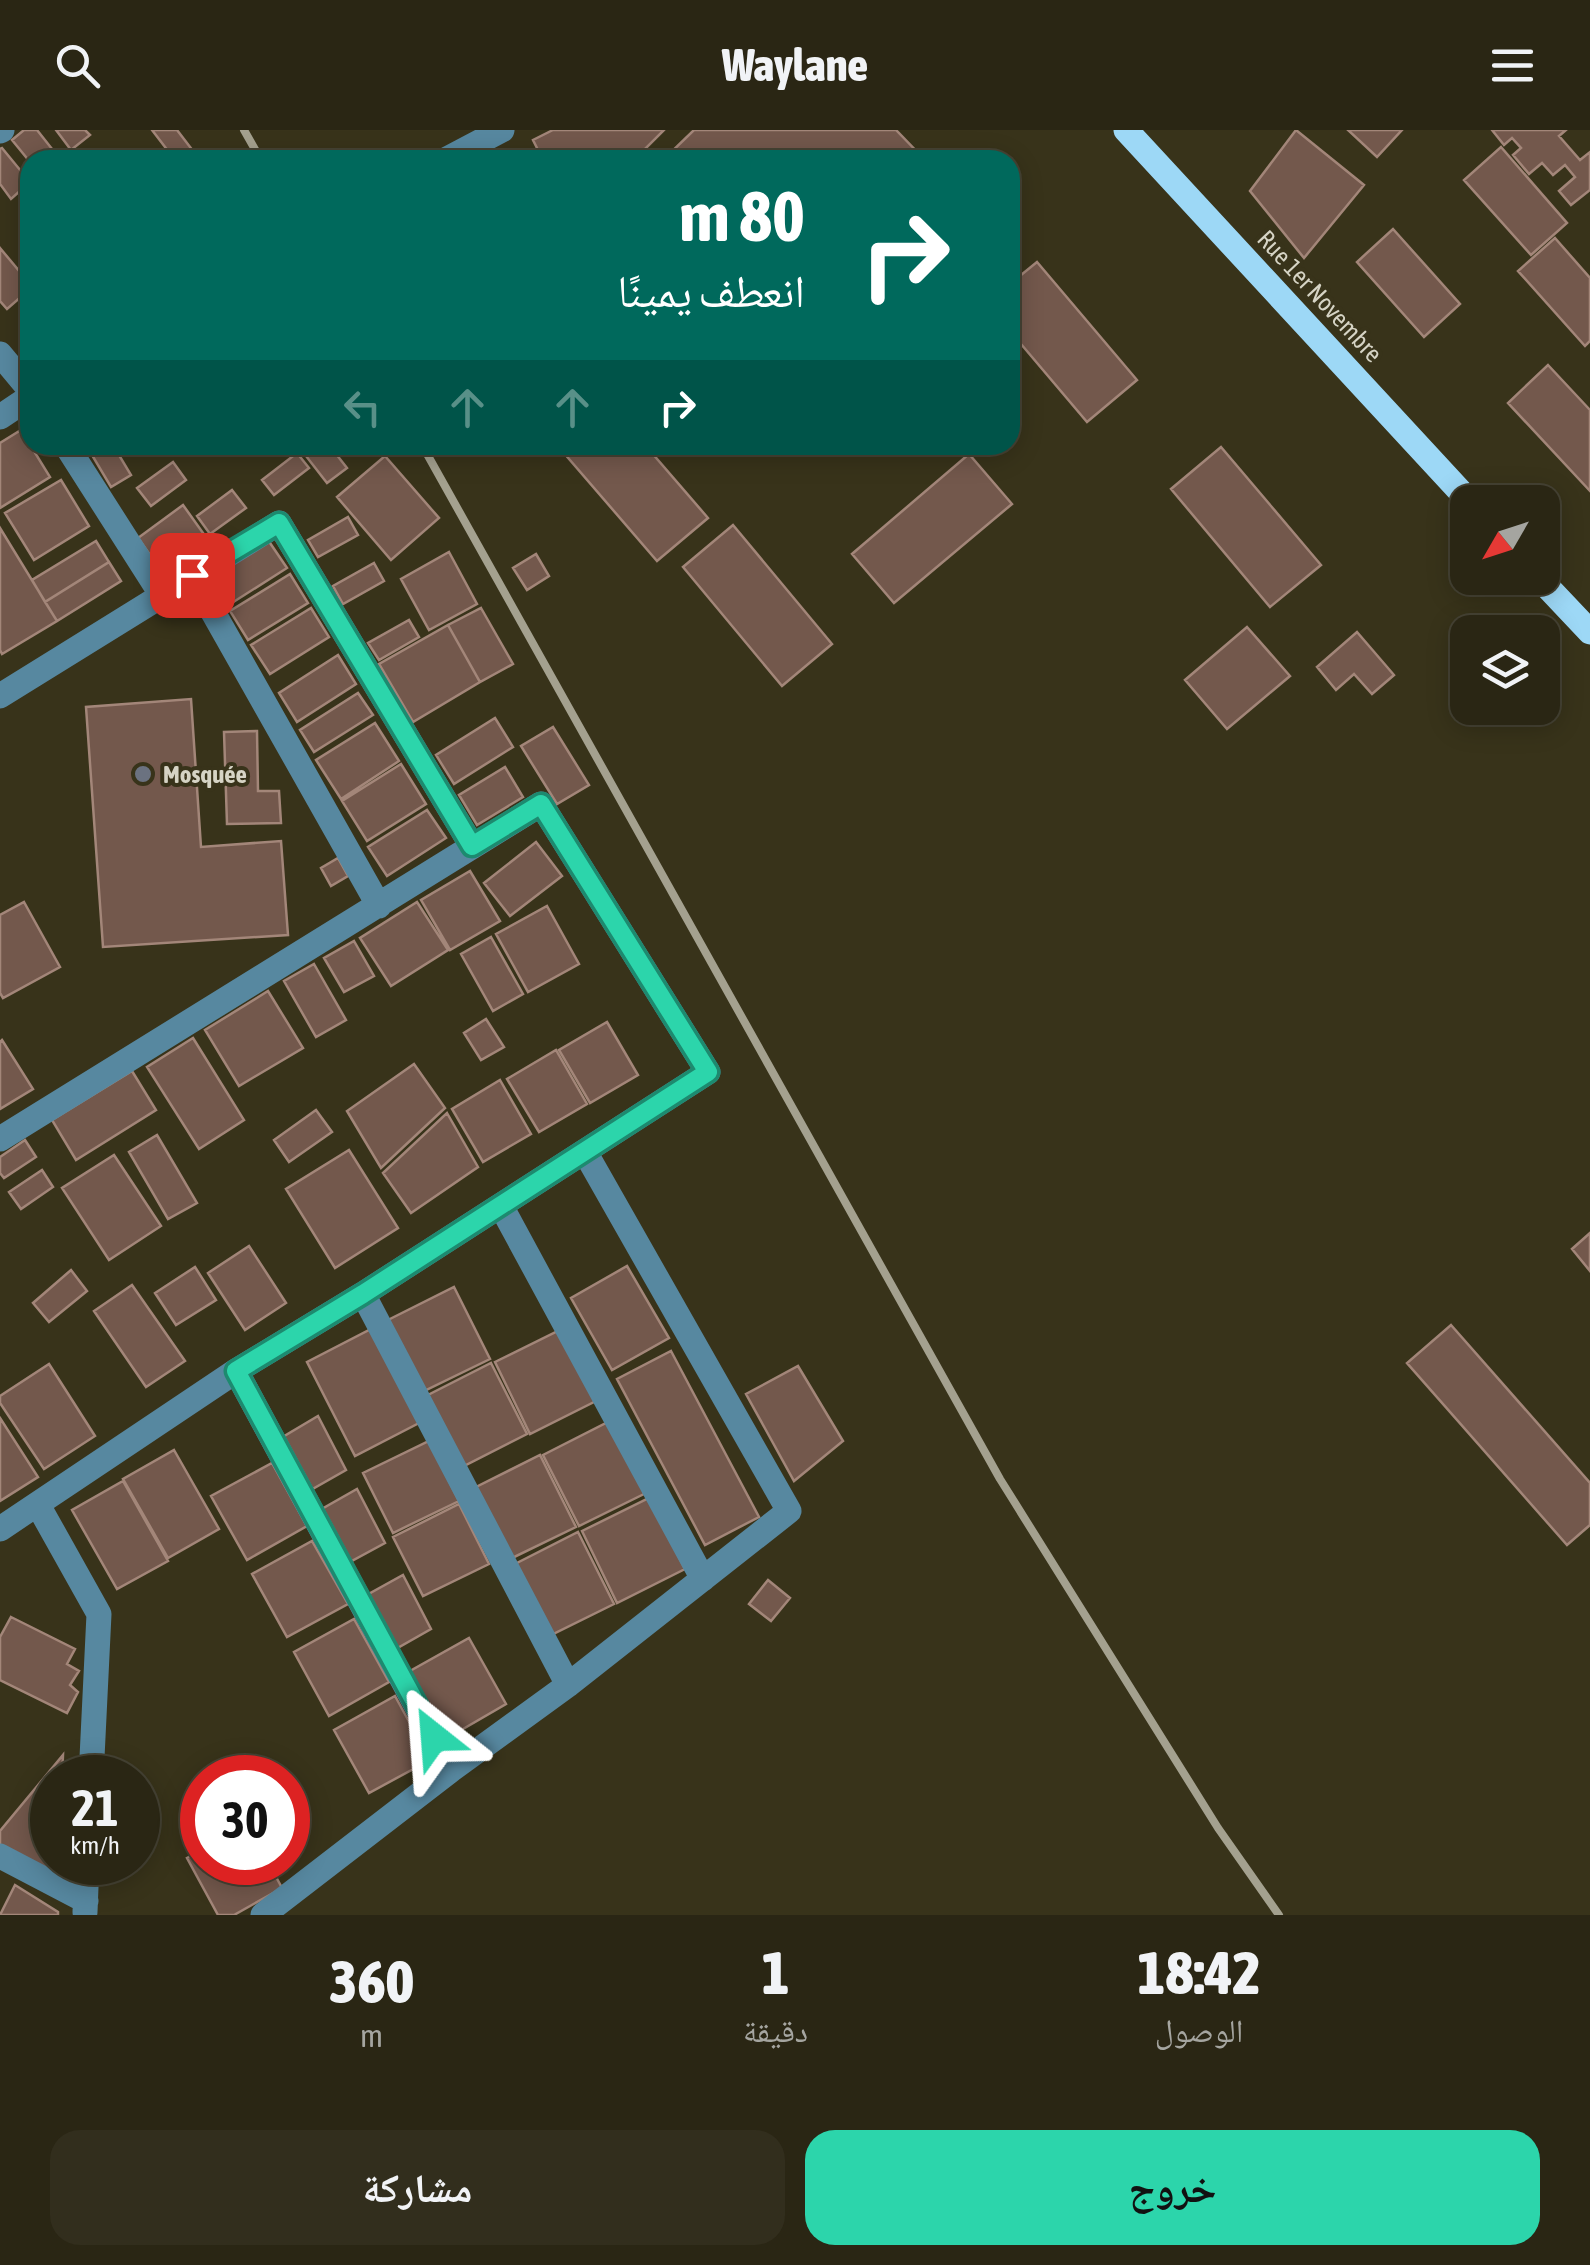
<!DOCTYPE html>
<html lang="ar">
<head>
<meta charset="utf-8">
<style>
	body { margin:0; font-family:"Asap Condensed","Noto Naskh Arabic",sans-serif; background:#322e1d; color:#f1f3f6; direction:rtl; height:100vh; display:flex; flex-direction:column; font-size:38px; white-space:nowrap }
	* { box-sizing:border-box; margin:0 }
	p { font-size:32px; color:#a5a5a0 }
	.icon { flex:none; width:55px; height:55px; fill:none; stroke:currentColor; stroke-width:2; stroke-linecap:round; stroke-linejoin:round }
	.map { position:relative; height:1785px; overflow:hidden; direction:ltr }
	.sheet { display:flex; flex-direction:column; background:#2a2614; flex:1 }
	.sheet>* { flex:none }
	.banner { position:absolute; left:20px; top:20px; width:1000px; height:305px; border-radius:30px; box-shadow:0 5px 25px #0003,0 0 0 2px #464334; direction:rtl; background:#00695c; color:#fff; overflow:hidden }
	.needle { width:65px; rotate:231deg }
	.controls { position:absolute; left:1450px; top:355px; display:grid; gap:20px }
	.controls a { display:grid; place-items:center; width:110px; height:110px; border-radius:20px; background:#2a2614; box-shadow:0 5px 25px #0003,0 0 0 2px #464334; font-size:50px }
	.speed { position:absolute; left:30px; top:1625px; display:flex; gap:20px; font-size:50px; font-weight:700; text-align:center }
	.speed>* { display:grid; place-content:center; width:130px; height:130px; border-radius:50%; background:#2a2614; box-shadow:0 5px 25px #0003,0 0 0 2px #464334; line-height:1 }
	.speed small { font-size:25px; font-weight:400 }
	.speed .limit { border:15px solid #d22; background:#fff; color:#111 }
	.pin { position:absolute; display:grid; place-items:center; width:85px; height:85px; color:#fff; margin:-42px; border-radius:20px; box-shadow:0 5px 15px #0006 }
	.me { position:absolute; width:110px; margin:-55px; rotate:332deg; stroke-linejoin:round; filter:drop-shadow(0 0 8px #0008) }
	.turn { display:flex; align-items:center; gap:35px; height:210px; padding:0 50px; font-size:45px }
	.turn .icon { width:130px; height:130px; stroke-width:2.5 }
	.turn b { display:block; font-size:70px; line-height:85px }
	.lanes { display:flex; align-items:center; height:95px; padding:0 50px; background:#0003; justify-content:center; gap:50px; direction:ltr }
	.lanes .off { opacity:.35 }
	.eta { display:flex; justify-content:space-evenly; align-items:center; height:170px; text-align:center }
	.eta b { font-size:60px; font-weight:800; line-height:70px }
	.primary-button { display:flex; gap:20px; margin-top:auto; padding:20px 50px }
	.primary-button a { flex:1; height:115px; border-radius:30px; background:#2cd5ab; color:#111; font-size:40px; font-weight:800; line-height:115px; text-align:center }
	.primary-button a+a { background:#322e1d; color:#f1f3f6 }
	header { display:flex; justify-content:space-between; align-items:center; height:130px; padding:0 50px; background:#2a2614; font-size:45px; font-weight:800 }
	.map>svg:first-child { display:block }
</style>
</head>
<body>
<header><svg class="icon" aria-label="menu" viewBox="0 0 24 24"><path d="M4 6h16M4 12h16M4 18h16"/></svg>Waylane<svg class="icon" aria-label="search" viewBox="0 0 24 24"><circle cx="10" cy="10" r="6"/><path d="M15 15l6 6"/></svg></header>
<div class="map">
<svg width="1590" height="1785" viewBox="0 0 1590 1785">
	<rect width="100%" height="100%" fill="#38331a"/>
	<!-- building -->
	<path fill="#73584c" stroke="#a38679" stroke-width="2.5" d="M24 0H37L60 29 30 30V32L12 10Z
		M56 0H85L90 5 71 20Z
		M152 0H177L200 30H175Z
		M553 0H664L634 30H543L533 10Z
		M694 0H896L925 30H663Z
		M1296 0 1364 55 1304 128 1250 61Z
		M1348 0H1402L1377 27Z
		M1492 0H1566L1559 6 1580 30 1590 22V60L1571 75 1559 61 1575 47 1565 35 1553 45 1542 33 1529 44 1513 25 1521 18 1512 8 1504 15Z
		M1501 17 1567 93 1531 125 1464 50Z
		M2 18 30 52 11 69 0 54V19Z
		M1393 99 1460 174 1424 207 1357 132Z
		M1555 108 1590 148V211L1585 216 1518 141Z
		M0 118 30 154V159L7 179 0 171Z
		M1037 132 1137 250 1087 292 1010 201V154Z
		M1548 235 1590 280V361L1508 273Z
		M21 300 50 347 0 378V313Z
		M86 315H113L131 345 111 357Z
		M319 315H329L347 338 327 353 306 326Z
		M557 315H645L708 388 657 431Z
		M1221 317 1321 435 1270 477 1171 359Z
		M297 323 309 338 274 365 262 350Z
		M969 324 1012 374 894 473 852 424Z
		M385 326 439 388 391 430 337 367Z
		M173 332 186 350 151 376 137 358Z
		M61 350 89 396 34 430 5 383Z
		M232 360 246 378 210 404 197 386Z
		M183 375 203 403 158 436 138 408Z
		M348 387 358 405 318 427 308 410Z
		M733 395 832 514 782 556 683 437Z
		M0 398 57 491 2 524 0 520Z
		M268 410 287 438 227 476 209 447Z
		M96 411 109 432 45 472 32 450Z
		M449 422 477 474 429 500 401 449Z
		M536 424 549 446 527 460 513 438Z
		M109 432 121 451 57 491 45 472Z
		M374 433 384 451 343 474 333 456Z
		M290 444 308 473 248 510 230 481Z
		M311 478 329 507 270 544 251 515Z
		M481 478 513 534 480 552 448 495Z
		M409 490 419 507 379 530 368 513Z
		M448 495 480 552 413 592 379 534Z
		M1247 497 1290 546 1227 599 1185 550Z
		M1357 502 1394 545 1372 564 1354 544 1336 560 1317 537Z
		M338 525 356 554 297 592 279 563Z
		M358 563 373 585 314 622 300 600Z
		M191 569 201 717 281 711 288 805 103 817 86 577Z
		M495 588 513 617 454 654 436 625Z
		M375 593 399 631 341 669 316 630Z
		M553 597 589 655 557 674 521 616Z
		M257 601 258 661H279L281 693 227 694 224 602Z
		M401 634 426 674 367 711 342 671Z
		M505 637 523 667 477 695 459 665Z
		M427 680 446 708 387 746 368 717Z
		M536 712 562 746 510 786 484 753Z
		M338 728 348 746 331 756 321 738Z
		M470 741 500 791 450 820 421 770Z
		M24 772 60 837 3 868 0 863V785Z
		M417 772 448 820 391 856 360 808Z
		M547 776 579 834 528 862 496 804Z
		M491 807 523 864 493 881 461 824Z
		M354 811 374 846 344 862 324 828Z
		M314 834 346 890 316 907 284 851Z
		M268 861 303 918 239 956 205 900Z
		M486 889 504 917 481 930 464 903Z
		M607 892 638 945 590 973 559 920Z
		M193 908 244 990 199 1019 147 937Z
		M2 910 33 959 0 979V912Z
		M556 920 587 974 539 1002 507 949Z
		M414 934 445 978 381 1038 347 981Z
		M132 941 156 980 76 1030 52 990Z
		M500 950 531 1004 483 1032 452 979Z
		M316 980 332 1002 289 1032 274 1010Z
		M447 983 478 1037 411 1083 383 1043Z
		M157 1005 197 1073 168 1089 129 1022Z
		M25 1010 36 1027 4 1048 0 1043V1027Z
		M349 1020 398 1098 335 1138 286 1059Z
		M114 1025 161 1096 109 1130 62 1058Z
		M42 1040 53 1057 21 1079 9 1062Z
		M1590 1103V1141L1572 1119Z
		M249 1116 286 1173 245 1200 208 1143Z
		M627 1136 669 1208 612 1240 571 1168Z
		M195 1137 216 1170 176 1195 155 1163Z
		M71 1140 87 1161 49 1192 33 1173Z
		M132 1155 185 1231 146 1257 94 1181Z
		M454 1157 490 1229 422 1262 386 1191Z
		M1451 1195 1590 1353V1395L1567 1415 1407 1233Z
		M373 1198 421 1292 355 1326 307 1232Z
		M562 1199 598 1270 530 1304 495 1232Z
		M671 1221 759 1387 705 1415 617 1249Z
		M491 1233 527 1304 460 1338 424 1267Z
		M49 1234 95 1306 44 1339 0 1273V1266Z
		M798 1236 843 1311 794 1351 746 1264Z
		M318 1286 346 1340 309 1361 281 1308Z
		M0 1288 38 1347 0 1371Z
		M610 1291 646 1363 579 1396 543 1325Z
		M429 1311 459 1371 393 1403 363 1343Z
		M174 1320 219 1399 168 1428 123 1349Z
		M540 1325 576 1397 508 1430 472 1359Z
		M272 1333 307 1396 247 1430 211 1366Z
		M123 1351 168 1431 117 1459 72 1380Z
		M357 1359 385 1413 348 1433 320 1380Z
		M649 1368 685 1439 617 1473 582 1401Z
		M459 1374 489 1434 423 1466 393 1407Z
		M578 1402 614 1474 547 1507 511 1436Z
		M312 1411 348 1474 287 1507 252 1444Z
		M403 1445 431 1499 394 1520 365 1466Z
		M768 1450 790 1468 771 1491 749 1474Z
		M11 1487 75 1519 67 1534 79 1541 70 1555 78 1562 67 1583 0 1550V1507Z
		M354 1489 389 1552 329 1586 294 1522Z
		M469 1508 506 1574 444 1610 410 1541Z
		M395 1566 430 1630 369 1663 334 1600Z
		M63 1625 62 1648H52V1732H56L55 1744 0 1715V1701Z
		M202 1720V1732H268L282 1758 234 1785H218L187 1728Z
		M15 1755 58 1782V1785H0Z"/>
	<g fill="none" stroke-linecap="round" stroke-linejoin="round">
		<!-- minor -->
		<path stroke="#5788a0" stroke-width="25" d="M0 1 2 0
			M445 30 502 0
			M0 224 30 260
			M0 287 30 267
			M66 315 161 464
			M192 445 379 776
			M0 566 279 393 472 716
			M0 1009 541 674 708 942 363 1164 236 1241 0 1399
			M501 1076 703 1449
			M363 1164 568 1555
			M236 1241 451 1640 568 1555 789 1381 585 1022
			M38 1375 99 1484 91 1648
			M0 1726 86 1771
			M85 1782 87 1732
			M263 1785 451 1640"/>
		<!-- major -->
		<path stroke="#9dd8f6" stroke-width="25" d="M1126 0 1470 372
			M1539 448 1590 502"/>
		<!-- rail -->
		<path stroke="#a4a18f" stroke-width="8" d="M244 0 261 30
			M422 315 1000 1349 1218 1698 1279 1785"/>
	</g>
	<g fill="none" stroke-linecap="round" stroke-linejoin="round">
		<!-- route casing -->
		<g stroke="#1d8a6f" stroke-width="25">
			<path id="route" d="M192 445 279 393 472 716 541 674 708 942 363 1164 236 1241 434 1607"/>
		</g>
		<!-- route -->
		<use href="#route" stroke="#2cd5ab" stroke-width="18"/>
	</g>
	<!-- markers -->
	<circle fill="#6b7280" stroke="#38331a" stroke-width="4" cx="143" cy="644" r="10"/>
	<g text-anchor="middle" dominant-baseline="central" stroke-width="8" stroke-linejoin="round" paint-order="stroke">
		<!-- street labels -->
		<g font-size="25" fill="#d6d4c5" stroke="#38331a">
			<text transform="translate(1320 166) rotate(47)">Rue 1er Novembre</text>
		</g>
		<!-- poi labels -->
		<g font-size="25" font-weight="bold" fill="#d6d4c5" stroke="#38331a" text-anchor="start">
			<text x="163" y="644">Mosquée</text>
		</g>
	</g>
</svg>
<div class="controls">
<a><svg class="needle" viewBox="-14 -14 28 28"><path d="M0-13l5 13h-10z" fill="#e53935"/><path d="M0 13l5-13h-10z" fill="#a5a5a0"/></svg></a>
<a><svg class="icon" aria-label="layers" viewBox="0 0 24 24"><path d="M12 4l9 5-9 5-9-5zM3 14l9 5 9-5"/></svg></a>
</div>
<div class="speed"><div>21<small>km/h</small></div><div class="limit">30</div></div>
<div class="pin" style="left:192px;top:445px;background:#d93025"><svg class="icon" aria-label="arrive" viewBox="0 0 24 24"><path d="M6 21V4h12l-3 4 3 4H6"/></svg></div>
<svg class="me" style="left:434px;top:1607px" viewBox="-20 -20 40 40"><path d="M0-17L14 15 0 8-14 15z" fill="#2cd5ab" stroke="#fff" stroke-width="4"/></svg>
<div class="banner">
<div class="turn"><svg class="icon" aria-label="right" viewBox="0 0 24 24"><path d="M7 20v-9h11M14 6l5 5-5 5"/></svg><div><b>80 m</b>انعطف يمينًا</div></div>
<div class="lanes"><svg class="icon off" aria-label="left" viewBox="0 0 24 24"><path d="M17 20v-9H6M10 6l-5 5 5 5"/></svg><svg class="icon off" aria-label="ahead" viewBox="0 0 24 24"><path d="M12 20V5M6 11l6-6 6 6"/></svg><svg class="icon off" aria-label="ahead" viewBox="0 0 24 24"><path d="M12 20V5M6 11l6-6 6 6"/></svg><svg class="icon" aria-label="right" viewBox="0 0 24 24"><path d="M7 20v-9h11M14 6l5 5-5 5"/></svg></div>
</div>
</div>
<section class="sheet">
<div class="eta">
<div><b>18:42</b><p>الوصول</p></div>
<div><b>1</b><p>دقيقة</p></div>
<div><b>360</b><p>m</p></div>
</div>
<div class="primary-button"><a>خروج</a><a>مشاركة</a></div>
</section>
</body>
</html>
